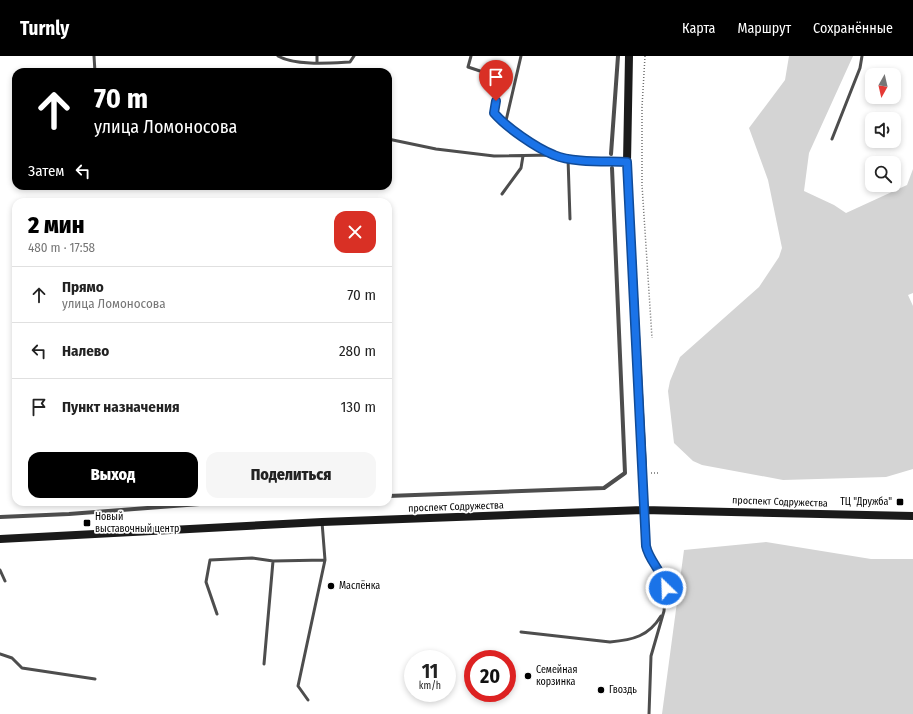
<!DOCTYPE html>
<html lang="ru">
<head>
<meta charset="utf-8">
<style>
	body { margin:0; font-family:"Fira Sans Condensed",sans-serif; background:#f6f6f6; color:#222; height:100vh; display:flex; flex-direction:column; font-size:15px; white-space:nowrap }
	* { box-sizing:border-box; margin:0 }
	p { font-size:13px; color:#767676 }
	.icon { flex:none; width:22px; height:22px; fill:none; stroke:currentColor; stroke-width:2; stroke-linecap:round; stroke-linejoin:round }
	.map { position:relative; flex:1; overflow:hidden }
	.drawer { position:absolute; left:12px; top:142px; width:380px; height:308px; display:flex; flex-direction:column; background:#fff; border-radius:12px; box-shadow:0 2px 6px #0003 }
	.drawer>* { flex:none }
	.guide { position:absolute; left:12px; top:12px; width:380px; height:122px; border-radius:12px; box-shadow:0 2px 6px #0003; background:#000; color:#fff; overflow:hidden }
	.needle { width:26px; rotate:188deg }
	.fabs { position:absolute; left:865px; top:12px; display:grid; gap:8px }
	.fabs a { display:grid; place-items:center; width:36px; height:36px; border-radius:8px; background:#fff; box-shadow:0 2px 6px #0003; font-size:20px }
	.speed { position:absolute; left:404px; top:594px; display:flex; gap:8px; font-size:20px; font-weight:700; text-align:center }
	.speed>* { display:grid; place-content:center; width:52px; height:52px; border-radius:50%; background:#fff; box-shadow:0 2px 6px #0003; line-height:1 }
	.speed small { font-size:10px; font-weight:400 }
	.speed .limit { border:6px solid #d22; background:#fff; color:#111 }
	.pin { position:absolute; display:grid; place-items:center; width:34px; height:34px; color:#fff; margin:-41px -17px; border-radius:50% 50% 50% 0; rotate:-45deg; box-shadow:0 0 4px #0007 }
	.pin .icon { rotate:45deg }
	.me { position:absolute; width:44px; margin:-22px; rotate:336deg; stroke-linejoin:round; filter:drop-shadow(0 0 3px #0008) }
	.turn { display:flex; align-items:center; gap:14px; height:84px; padding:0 16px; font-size:18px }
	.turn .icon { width:52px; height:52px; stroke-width:2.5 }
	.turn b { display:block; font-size:28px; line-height:34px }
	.then { display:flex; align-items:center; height:38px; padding:0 16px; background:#0003; gap:8px; font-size:15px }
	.round { display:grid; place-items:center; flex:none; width:42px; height:42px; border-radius:12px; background:#f6f6f6 }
	.overview { display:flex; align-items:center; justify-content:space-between; height:68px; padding:0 16px }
	h1 { font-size:24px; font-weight:800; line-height:30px; color:#000 }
	.primary-button { display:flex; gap:8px; margin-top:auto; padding:8px 16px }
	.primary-button a { flex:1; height:46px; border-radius:12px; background:#000; color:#fff; font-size:16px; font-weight:800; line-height:46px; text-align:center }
	.primary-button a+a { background:#f6f6f6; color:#222 }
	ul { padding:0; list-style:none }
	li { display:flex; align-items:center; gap:12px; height:56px; padding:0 16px; border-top:1px solid #e0e0e0 }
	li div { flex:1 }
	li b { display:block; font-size:15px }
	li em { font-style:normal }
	header { display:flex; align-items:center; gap:24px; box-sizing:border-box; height:56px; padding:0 20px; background:#000; color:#fff }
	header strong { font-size:19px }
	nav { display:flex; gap:22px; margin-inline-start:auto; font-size:14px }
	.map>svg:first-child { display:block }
</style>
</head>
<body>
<header>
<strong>Turnly</strong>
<nav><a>Карта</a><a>Маршрут</a><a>Сохранённые</a></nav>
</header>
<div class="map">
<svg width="913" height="658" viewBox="0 0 913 658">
	<rect width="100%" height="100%" fill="#fff"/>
	<!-- green -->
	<path fill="#d4d4d4" d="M789 0H853L809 97 804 135 834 149 846 157 907 129 913 113V237L908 239 913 250V413L886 421 783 424 702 409 693 405 674 387 668 335 670 325 680 301 759 231 779 201 782 192 768 124 749 72 785 24Z
		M766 486 871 503H913V658H662L684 494Z"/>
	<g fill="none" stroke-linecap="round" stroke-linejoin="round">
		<!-- path -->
		<path stroke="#6f6f6f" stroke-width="1.5" stroke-dasharray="1 2" stroke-linecap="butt" d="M645 0 642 51V129L652 282
			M651 417H658"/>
		<!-- lane -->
		<path stroke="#4d4d4d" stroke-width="3" d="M94 0 95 16
			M278 0C295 10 331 7 350 6L354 0
			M471 0 468 11 501 22 494 57 505 69
			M521 0 505 69 553 99 582 104 627 106
			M317 6V0
			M388 83 436 93 494 100 553 99
			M832 83 860 12 862 0
			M568 102 570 163
			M502 138 521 112 523 100
			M643 456 647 494 662 521 666 532 664 555 651 600 649 658
			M0 514 5 525
			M217 558 206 526 210 504 252 502 273 505 325 504
			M521 576 610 586C633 584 649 580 661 560
			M0 598 12 602 22 612 95 623
			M264 608 273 505
			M308 644 298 630 325 504 322 466"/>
		<!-- street -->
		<path stroke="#4d4d4d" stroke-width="4" d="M611 98 618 0
			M388 440 604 432 625 417 612 112
			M0 461 69 458 226 446"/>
		<!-- secondary -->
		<path stroke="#1a1a1a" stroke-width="8" d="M629 0 627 106 643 414V454
			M0 483 322 466 643 454 913 460"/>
	</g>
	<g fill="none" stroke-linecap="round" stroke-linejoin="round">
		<!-- route casing -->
		<g stroke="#114b97" stroke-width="10">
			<path id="route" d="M496 45 494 57C506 71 536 92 554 99 573 107 606 105 627 106L646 490C649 505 663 516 666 532"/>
		</g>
		<!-- route -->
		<use href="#route" stroke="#1a73e8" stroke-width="7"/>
	</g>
	<!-- markers -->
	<g fill="#000" stroke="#fff" stroke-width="1.5">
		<rect x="896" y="442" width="8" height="8" rx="2"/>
		<rect x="83" y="463" width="8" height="8" rx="2"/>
		<circle cx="331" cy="530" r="4"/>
		<circle cx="528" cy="620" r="4"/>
		<circle cx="601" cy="634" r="4"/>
	</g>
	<g text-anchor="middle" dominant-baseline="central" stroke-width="3.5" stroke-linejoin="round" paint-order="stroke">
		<!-- street labels -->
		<g font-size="10" fill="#000" stroke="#fff">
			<text transform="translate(780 446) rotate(2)">проспект Содружества</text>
			<text transform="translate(456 451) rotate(-2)">проспект Содружества</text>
		</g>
		<!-- poi labels -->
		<g font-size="10" fill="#000" stroke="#fff" text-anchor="start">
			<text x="892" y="446" text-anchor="end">ТЦ "Дружба"</text>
			<text x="95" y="461">Новый<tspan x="95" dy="12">выставочный центр</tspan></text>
			<text x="339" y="530">Маслёнка</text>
			<text x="536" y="614">Семейная<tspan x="536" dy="12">корзинка</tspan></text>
			<text x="609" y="634">Гвоздь</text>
		</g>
	</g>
</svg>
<div class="fabs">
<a><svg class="needle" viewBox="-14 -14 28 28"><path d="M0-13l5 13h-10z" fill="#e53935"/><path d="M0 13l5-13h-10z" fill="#767676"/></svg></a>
<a><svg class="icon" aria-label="sound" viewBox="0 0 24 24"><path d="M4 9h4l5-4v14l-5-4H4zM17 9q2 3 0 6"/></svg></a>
<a><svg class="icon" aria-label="search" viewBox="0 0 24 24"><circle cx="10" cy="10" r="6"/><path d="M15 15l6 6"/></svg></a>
</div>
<div class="speed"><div>11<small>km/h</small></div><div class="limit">20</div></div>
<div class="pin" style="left:496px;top:45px;background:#d93025"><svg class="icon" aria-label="arrive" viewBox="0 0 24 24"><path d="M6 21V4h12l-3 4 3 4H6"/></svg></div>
<svg class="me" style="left:666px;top:532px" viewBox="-20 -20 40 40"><circle r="17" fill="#1a73e8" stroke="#fff" stroke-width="3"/><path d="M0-11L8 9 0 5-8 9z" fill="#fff"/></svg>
<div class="guide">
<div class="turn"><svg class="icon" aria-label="ahead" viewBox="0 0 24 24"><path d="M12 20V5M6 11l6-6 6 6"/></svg><div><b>70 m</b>улица Ломоносова</div></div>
<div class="then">Затем<svg class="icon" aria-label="left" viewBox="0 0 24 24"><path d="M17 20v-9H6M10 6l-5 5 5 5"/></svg></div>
</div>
<section class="drawer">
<div class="overview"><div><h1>2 мин</h1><p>480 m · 17:58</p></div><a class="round" style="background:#d93025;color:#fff"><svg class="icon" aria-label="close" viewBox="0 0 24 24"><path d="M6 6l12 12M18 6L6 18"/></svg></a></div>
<ul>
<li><svg class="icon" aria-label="ahead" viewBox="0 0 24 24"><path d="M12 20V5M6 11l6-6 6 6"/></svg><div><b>Прямо</b><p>улица Ломоносова</p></div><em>70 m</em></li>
<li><svg class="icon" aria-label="left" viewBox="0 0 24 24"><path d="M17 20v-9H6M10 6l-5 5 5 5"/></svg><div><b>Налево</b></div><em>280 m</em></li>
<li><svg class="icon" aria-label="arrive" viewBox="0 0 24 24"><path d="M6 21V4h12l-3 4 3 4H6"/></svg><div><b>Пункт назначения</b></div><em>130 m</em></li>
</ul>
<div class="primary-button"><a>Выход</a><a>Поделиться</a></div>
</section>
</div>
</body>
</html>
